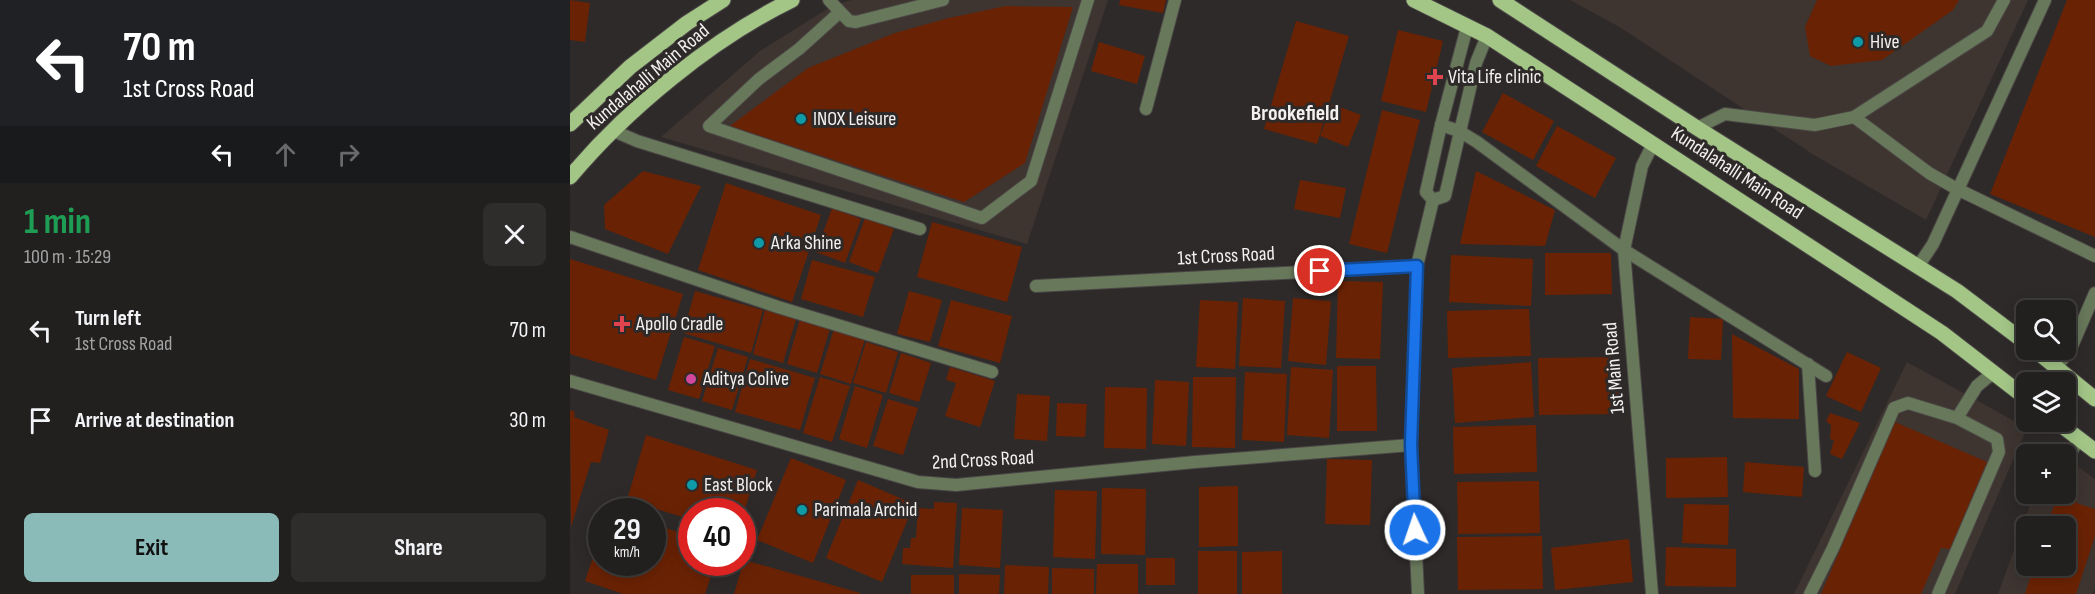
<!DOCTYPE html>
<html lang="en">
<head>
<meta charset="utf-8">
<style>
	body { margin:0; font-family:"Sofia Sans Condensed",sans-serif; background:#2e2d2c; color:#f1f3f6; height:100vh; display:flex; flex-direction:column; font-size:22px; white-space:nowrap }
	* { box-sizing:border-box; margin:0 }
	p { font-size:20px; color:#a2a3a4 }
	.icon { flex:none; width:33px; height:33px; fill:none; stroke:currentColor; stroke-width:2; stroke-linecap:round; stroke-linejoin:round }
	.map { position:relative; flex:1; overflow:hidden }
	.details { display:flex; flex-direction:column; background:#22201f; width:570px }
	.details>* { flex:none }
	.hud { background:#202124; color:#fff; overflow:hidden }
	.controls { position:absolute; left:1446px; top:300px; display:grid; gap:12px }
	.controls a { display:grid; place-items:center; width:60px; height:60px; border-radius:9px; background:#22201f; box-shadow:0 3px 15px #0003,0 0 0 2px #3f3e3d; font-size:30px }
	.speed { position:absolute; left:18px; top:498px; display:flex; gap:12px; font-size:30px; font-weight:700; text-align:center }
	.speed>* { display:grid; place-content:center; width:78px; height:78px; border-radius:50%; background:#22201f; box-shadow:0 3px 15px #0003,0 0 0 2px #3f3e3d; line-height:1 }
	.speed small { font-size:15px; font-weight:400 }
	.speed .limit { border:9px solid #d22; background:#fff; color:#111 }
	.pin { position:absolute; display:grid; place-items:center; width:51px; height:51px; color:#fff; margin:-26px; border:3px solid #fff; border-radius:50%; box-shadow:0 2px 6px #0007 }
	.me { position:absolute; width:66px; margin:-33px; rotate:357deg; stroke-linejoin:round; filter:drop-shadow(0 0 4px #0008) }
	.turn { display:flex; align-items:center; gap:21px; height:126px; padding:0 24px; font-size:27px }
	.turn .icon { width:78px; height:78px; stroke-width:2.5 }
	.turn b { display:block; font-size:42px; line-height:51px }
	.lanes { display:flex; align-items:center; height:57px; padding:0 24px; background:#0003; justify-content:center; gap:30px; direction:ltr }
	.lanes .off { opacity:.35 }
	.round { display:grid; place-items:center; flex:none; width:63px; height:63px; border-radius:9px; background:#2e2d2c }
	.summary { display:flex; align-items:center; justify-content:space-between; height:102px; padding:0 24px }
	h1 { font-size:36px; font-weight:700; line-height:45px; color:#1e9e55 }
	.primary-button { display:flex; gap:12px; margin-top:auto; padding:12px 24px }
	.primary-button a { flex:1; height:69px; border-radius:9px; background:#8bbbb9; color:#111; font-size:24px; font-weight:700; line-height:69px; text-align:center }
	.primary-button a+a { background:#2e2d2c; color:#f1f3f6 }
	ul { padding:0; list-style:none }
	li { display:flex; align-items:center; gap:18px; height:90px; padding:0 24px }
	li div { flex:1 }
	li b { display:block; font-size:22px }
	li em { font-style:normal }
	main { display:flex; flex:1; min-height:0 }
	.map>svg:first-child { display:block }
</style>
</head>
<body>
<main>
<section class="details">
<div class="hud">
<div class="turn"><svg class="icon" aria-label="left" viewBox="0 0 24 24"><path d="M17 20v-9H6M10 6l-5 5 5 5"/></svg><div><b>70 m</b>1st Cross Road</div></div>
<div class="lanes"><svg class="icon" aria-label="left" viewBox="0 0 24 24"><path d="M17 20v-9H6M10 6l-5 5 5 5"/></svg><svg class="icon off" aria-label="ahead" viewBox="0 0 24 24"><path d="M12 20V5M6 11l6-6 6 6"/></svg><svg class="icon off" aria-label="right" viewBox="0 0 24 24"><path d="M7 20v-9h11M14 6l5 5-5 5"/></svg></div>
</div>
<div class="summary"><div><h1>1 min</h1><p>100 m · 15:29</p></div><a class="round"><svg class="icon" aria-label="close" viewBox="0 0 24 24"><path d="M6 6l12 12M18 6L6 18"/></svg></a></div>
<ul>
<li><svg class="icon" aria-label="left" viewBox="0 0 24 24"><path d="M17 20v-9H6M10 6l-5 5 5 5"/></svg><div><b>Turn left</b><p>1st Cross Road</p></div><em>70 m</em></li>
<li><svg class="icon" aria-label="arrive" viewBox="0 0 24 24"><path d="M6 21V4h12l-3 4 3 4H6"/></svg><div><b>Arrive at destination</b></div><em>30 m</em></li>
</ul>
<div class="primary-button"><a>Exit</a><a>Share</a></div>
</section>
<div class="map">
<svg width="1525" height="594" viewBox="0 0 1525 594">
	<rect width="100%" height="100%" fill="#2e2a29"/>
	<!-- built -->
	<path fill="#3e3430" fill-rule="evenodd" d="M281 0H538L457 244 91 137 190 51 262 6Z
		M1000 0H1458L1356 220 1244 155 1051 28Z
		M1337 362 1457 428 1385 594H1224Z
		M1496 458 1525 479V588L1523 594H1428L1464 494H1496ZM1456 526H1496V566H1456Z"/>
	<!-- building -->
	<path fill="#6a2204" d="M0 0 20 3 15 42 0 40Z
		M550 0H596L593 13 549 5Z
		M1247 0H1389L1383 10 1312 60 1261 66 1240 56 1235 27Z
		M1497 0H1525V237L1420 194Z
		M436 6 503 7 455 163 394 202 160 126 238 68 325 33 379 18Z
		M726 21 779 36 747 144 694 129Z
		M828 30 873 41 856 112 811 101Z
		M529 42 575 56 567 84 521 71Z
		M933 93 984 121 963 160 912 132Z
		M762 104 791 115 778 147 750 136Z
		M812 110 850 120 817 253 779 244Z
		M987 126 1046 158 1025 198 966 166Z
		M73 171 131 186 98 254 35 229 34 205Z
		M906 171 985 210 975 246 890 244Z
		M730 180 776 188 770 218 724 209Z
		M156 183 251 215 222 302 128 270Z
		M262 208 291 219 275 263 246 252Z
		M295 218 324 229 308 273 279 262Z
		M362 222 452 247 437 302 347 277Z
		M975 253H1041L1042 294 975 295Z
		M881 255 963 259 961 306 879 302Z
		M0 259 113 294 86 380 0 354Z
		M242 260 305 277 293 317 231 299Z
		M768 281 813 282 810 359 766 358Z
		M125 291 193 310 181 353 113 333Z
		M339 291 372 300 360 342 327 334Z
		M673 298 715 301 711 368 669 366Z
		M723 298 761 301 756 365 718 361Z
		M381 300 442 316 430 363 368 346Z
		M630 300 668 302 665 369 626 367Z
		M959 309 961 356 878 358 877 311Z
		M195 310 226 319 213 363 183 354Z
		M1120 317 1153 319 1151 360 1118 359Z
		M230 319 260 328 247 373 217 364Z
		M264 329 295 339 281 384 250 374Z
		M1162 334 1229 369V419L1163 418Z
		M114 337 145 346 129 399 98 390Z
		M296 342 328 352 316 393 283 383Z
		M148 348 178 357 162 410 132 401Z
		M1277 352 1311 368 1291 412 1256 396Z
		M331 353 361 363 349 402 319 393Z
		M1048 357V414L969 415 968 358Z
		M180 359 245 378 230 430 165 412Z
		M961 362 964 417 885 423 882 368Z
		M767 366H806L807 431H767Z
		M380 367 425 381 410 427 375 416 386 383 376 380Z
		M721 367 763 370 759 438 717 435Z
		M675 372 717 374 714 442 672 440Z
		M250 377 280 386 262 442 233 433Z
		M623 377H666L665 448 622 447Z
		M585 380 619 382 616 446 582 444Z
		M285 386 313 395 297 448 269 439Z
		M535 387 577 388 576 449 534 448Z
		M447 394 480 396 477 441 444 439Z
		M318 399 348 408 333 455 303 446Z
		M487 403 517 404 515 437 486 436Z
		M0 410 5 412 4 417 39 430 30 463 21 462 1 527Z
		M1260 413 1290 423 1272 459 1260 454 1264 440 1260 439 1261 425 1256 421Z
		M1325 422 1417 462 1380 549 1371 548 1351 594H1251Z
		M966 425 967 472 884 474 883 427Z
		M76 435 187 470 174 512H122V520L57 500Z
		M1157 457 1158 497 1096 498V458Z
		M221 458 276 480 243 563 187 540Z
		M757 459 802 460 800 525 755 524Z
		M1175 462 1234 467 1232 497 1173 492Z
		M288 480 344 504 312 582 256 558Z
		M969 481 970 533 888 534 887 482Z
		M668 486V546L629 547V487Z
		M532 488 576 489 575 555 531 554Z
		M485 490 527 491 525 559 483 557Z
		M1496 492 1508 496 1506 503 1525 509V536L1506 594H1455L1464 566H1496V526H1477L1488 494H1496Z
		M364 502 387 503 383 568 332 564 333 548H340L341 538H346L348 508 364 509Z
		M1114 504 1159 505 1158 545 1112 543Z
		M392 508 433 510 430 568 389 565Z
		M82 523 122 537V562H146L135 594H53L15 581 31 533 32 562H82Z
		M972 536 973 589 888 590 887 537Z
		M1059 539 1063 582 985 590 981 548Z
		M1096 547 1166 549V587L1095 586Z
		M628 551H667V594H628Z
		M712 551V594H672V552Z
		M576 558H605V585H576Z
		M174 560 290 593V594H164Z
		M527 564H568V594H526Z
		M435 565 479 567 478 594H434Z
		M482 568 524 569V594H482Z
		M389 574 430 575 429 594H389Z
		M341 575H384V594H341Z"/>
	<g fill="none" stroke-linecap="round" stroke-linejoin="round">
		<!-- service casing -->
		<g stroke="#4a4645" stroke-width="14">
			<path id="service" d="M259 0 279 21 286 22 373 0
				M270 12 229 49 189 79 139 126 412 218 461 181 518 0
				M1284 117 1359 173 1387 189 1525 256
				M1127 128 1155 114 1245 125 1284 117 1417 31 1434 0
				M1349 265 1363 244 1475 0
				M1487 367 1502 346 1525 293
				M1496 460 1509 439
				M1240 594 1263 548 1324 408 1338 403 1387 418 1407 386 1424 372
				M1368 594 1429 452 1427 439 1387 418"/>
		</g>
		<!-- minor casing -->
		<g stroke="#4a4645" stroke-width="14">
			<path id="minor" d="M576 109 605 0
				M871 125 889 131 907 142 1054 250 1256 376
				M44 131 67 141 350 229
				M0 237 208 307 422 372
				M466 286 847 266
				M1238 364 1245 471
				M0 381 348 482 386 485 625 462 841 445
				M1082 594 1054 250 1072 166 1083 144"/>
		</g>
		<!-- tertiary casing -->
		<g stroke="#4a4645" stroke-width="14">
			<path id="tertiary" d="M863 200 856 192 871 125 897 27
				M863 200 875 196 906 63 917 36
				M848 594 841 445 847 266 863 200"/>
		</g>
		<!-- primary casing -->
		<g stroke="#4a4645" stroke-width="17">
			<path id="primary" d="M844 0 917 36 1083 144 1372 333 1456 398
				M930 0 1127 128 1387 291 1456 343
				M0 124 60 67 117 23 153 0
				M0 177C57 109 142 39 222 0
				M1465 350 1525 399
				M1487 422 1525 451"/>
		</g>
		<!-- service -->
		<use href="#service" stroke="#68785a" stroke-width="12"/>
		<!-- minor -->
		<use href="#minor" stroke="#68785a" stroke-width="12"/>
		<!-- tertiary -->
		<use href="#tertiary" stroke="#68785a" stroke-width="12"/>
		<!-- primary -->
		<use href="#primary" stroke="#a3c687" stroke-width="15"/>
	</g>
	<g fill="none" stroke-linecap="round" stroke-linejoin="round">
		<!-- route casing -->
		<g stroke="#114b97" stroke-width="15">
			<path id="route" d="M750 271 847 266 841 445 845 530"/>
		</g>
		<!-- route -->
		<use href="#route" stroke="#1a73e8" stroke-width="10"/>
	</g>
	<!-- markers -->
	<g fill="#0f9aa8" stroke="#2e2a29" stroke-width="2">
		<circle cx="1288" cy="42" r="6"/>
		<circle cx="231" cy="119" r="6"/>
		<circle cx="189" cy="243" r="6"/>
		<circle cx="122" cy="485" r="6"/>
		<circle cx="232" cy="510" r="6"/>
	</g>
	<g fill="#e0444e" stroke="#2e2a29" stroke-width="2">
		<path d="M862 68h6v6h6v6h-6v6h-6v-6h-6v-6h6z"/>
		<path d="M49 315h6v6h6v6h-6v6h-6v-6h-6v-6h6z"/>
	</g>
	<circle fill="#d1479c" stroke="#2e2a29" stroke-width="2" cx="121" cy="379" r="6"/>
	<g text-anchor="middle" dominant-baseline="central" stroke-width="6" stroke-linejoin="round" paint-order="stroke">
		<!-- poi labels -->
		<g font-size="20" fill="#f3f1f0" stroke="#2e2a29" text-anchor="start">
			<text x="1300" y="42">Hive</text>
			<text x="878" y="77">Vita Life clinic</text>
			<text x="243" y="119">INOX Leisure</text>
			<text x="201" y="243">Arka Shine</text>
			<text x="66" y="324">Apollo Cradle</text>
			<text x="133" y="379">Aditya Colive</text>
			<text x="134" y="485">East Block</text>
			<text x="244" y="510">Parimala Archid</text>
		</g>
		<!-- street labels -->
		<g font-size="20" fill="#f3f1f0" stroke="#2e2a29">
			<text transform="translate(78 77) rotate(-40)">Kundalahalli Main Road</text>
			<text transform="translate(1167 173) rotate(33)">Kundalahalli Main Road</text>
			<text transform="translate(656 256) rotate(-3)">1st Cross Road</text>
			<text transform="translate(1044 368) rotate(-95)">1st Main Road</text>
			<text transform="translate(413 460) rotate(-3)">2nd Cross Road</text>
		</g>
		<!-- quarter labels -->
		<g font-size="22" font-weight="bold" fill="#f3f1f0" stroke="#2e2a29">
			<text x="725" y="113">Brookefield</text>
		</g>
	</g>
</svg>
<div class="controls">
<a><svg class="icon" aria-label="search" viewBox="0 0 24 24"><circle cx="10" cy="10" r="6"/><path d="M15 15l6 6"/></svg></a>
<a><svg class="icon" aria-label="layers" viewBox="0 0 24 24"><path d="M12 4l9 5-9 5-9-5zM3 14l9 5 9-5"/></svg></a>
<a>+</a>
<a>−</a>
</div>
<div class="speed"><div>29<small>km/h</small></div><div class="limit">40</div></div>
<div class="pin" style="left:750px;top:271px;background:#d93025"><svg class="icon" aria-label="arrive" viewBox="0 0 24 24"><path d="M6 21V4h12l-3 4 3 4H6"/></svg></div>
<svg class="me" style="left:845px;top:530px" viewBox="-20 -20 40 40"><circle r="17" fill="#1a73e8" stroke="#fff" stroke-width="3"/><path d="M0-11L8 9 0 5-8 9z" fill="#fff"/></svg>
</div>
</main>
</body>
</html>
